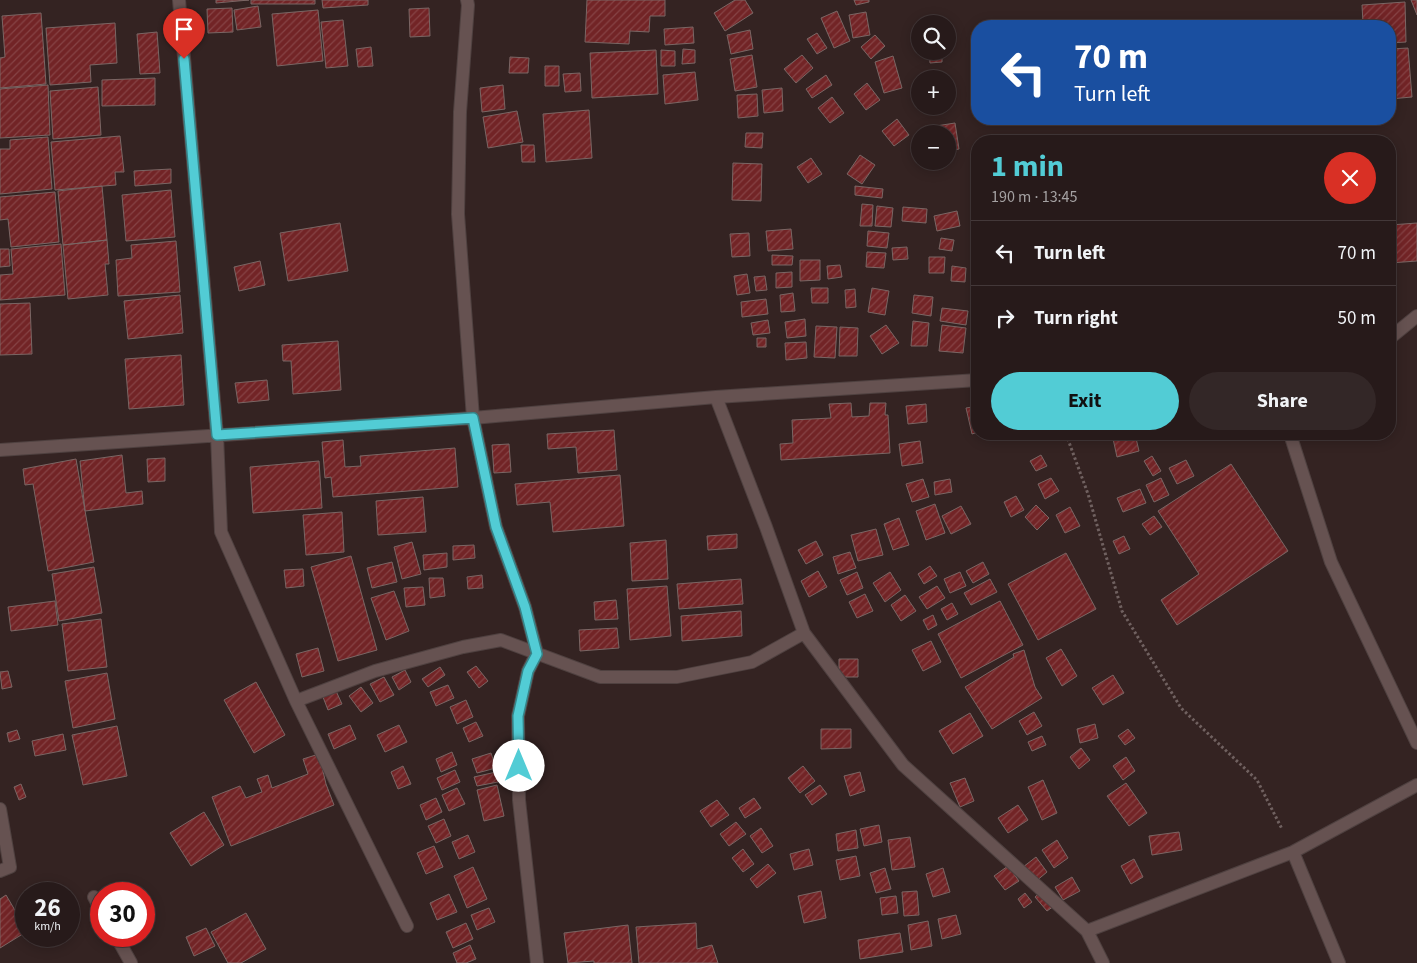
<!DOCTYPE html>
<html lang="en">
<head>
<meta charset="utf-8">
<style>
	body { margin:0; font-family:"Source Sans 3",sans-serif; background:#332727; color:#f1f3f6; height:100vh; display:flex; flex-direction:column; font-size:19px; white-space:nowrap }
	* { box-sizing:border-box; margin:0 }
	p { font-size:16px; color:#a4a1a2 }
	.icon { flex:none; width:28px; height:28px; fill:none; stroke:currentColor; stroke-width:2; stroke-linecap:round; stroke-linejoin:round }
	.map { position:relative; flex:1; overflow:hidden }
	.side { position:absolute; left:971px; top:135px; width:425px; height:305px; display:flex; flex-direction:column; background:#271a1a; border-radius:20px; box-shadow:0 2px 12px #0003,0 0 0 1px #433839 }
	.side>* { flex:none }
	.banner { position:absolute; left:971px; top:20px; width:425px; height:105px; border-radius:20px; box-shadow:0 2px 12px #0003,0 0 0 1px #433839; background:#1a4fa0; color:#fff; overflow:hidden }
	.controls { position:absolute; left:911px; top:15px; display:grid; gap:10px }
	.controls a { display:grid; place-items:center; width:45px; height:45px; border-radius:50%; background:#271a1a; box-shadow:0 2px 12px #0003,0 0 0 1px #433839; font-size:25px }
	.speed { position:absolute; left:15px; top:882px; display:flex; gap:10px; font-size:25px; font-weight:700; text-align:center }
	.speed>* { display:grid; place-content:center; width:65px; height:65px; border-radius:50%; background:#271a1a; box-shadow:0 2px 12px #0003,0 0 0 1px #433839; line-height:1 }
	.speed small { font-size:12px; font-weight:400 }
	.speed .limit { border:8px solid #d22; background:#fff; color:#111 }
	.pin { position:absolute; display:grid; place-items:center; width:42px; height:42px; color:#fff; margin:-51px -21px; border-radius:50% 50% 50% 0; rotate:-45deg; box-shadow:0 0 5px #0007 }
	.pin .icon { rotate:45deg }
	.me { position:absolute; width:55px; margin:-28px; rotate:0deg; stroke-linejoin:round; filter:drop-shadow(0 0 4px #0008) }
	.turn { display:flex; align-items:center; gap:18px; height:105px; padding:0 20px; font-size:22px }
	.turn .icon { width:65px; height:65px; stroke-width:2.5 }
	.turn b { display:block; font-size:35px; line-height:42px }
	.round { display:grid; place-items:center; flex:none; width:52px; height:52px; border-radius:26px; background:#332727 }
	.overview { display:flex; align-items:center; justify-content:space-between; height:85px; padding:0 20px }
	h1 { font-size:30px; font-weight:700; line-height:38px; color:#52ccd5 }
	.primary-button { display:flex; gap:10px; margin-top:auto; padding:10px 20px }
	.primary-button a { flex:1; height:58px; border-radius:30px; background:#52ccd5; color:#111; font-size:20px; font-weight:700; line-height:58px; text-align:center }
	.primary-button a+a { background:#332727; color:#f1f3f6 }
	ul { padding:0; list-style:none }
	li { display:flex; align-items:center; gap:15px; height:65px; padding:0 20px; border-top:1px solid #433839 }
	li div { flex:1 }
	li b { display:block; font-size:19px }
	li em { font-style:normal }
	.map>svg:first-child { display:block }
</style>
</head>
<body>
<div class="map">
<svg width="1417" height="963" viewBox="0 0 1417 963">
	<defs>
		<pattern id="building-hatch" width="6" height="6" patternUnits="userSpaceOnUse" patternTransform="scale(1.25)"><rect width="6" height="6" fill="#722426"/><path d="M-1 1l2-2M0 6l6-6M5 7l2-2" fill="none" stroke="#864345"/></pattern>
	</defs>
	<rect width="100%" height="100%" fill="#342322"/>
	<!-- building -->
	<path fill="url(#building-hatch)" stroke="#7a6664" d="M216 0H249L216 3Z
		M251 0H315V4H251Z
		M322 0H368V5L323 8Z
		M587 0H665V16H650L649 32 630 31 629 44 585 42Z
		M735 0H745L753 13 725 31 714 13Z
		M854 0H869V2L856 5Z
		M1411 0H1417V15Z
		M1405 2 1406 42 1390 43V26H1316V24L1363 23 1362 5Z
		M258 6 261 27 237 30 234 10Z
		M232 8 233 32 208 33 207 9Z
		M429 8 430 36 410 37 409 9Z
		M318 10 323 61 277 66 272 14Z
		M837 11 850 41 834 48 821 18Z
		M866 12 870 35 853 38 849 15Z
		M41 13 46 84 0 88V58L5 57 2 16Z
		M343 20 348 66 326 68 321 22Z
		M115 23 117 63 90 65 91 82 50 85 46 28Z
		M693 27 694 43 665 45 664 29Z
		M750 30 753 49 731 54 727 35Z
		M157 32 160 73 140 74 137 34Z
		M817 33 827 48 817 54 807 39Z
		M875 35 885 46 871 59 861 47Z
		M371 47 373 66 358 67 356 49Z
		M1408 48 1412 97 1390 99V49Z
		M683 49 695 50V63L682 64Z
		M656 50 658 94 592 98 590 53Z
		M661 50 675 51V66H661Z
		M929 51H942V62L930 63Z
		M752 55 757 87 735 91 730 59Z
		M802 55 813 68 796 83 784 69Z
		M893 56 902 88 884 93 875 62Z
		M510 57 529 58 528 73H509Z
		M545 66H559V86H545Z
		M695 72 698 100 665 104 663 75Z
		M580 73 581 91 565 92 563 74Z
		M826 75 832 85 812 98 806 89Z
		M155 78V105L102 106V80Z
		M867 83 880 100 866 110 854 94Z
		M48 85 50 135 0 138V89Z
		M503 85 505 109 482 112 480 88Z
		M98 87 101 135 53 139 50 91Z
		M782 88 783 111 764 113 762 90Z
		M757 94 758 116 738 118 737 95Z
		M832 97 844 113 830 123 818 108Z
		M589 110 592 158 546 162 543 114Z
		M517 111 523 142 488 148 483 117Z
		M897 119 909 135 894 146 882 131Z
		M955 123 959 149 948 151V134H937L936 126Z
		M926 126 931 133 920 134V137L917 132Z
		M746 133H763L762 148 745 147Z
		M120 136 124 172H115L116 185 55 190 51 142Z
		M48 137 52 189 0 194V149H10V140Z
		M521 145H534L535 162H522Z
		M860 155 875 165 862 184 847 174Z
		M811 158 822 174 808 183 797 167Z
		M733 163 762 164 761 201 732 200Z
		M171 169V183L135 186 134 171Z
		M102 186 107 240 63 245 58 191Z
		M855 186 883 189 882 198 855 195Z
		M171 190 175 237 126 241 122 195Z
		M55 192 59 242 11 247 8 219 0 220V197Z
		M862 204 873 205 872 226H860Z
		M877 206 893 208 891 227 875 226Z
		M903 207 927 209 926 223 902 221Z
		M957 211 960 226 937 231 934 216Z
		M340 223 348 271 288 281 280 233Z
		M1417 223V261L1390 263V225Z
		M791 229 793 249 768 251 766 231Z
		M868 231 889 233 887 248 867 246Z
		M749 233 750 256 732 257 730 234Z
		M941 238 954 240 952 251 939 249Z
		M107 240 109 264H105L108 295 68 299 63 245Z
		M176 241 180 292 118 296 116 260 132 258 131 245Z
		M61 244 65 295 0 300V275L13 274 11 249Z
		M907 247 908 259 893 260 892 248Z
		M0 249H9L10 266 0 267Z
		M867 252 886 253 884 268 866 267Z
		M772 255 793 256 792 265H772Z
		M929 257H945L944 273H929Z
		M800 260H820V280L800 281Z
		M260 261 265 285 239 291 234 267Z
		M840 265 842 277 828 279 827 266Z
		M952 266 966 268 965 282 951 281Z
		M792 272V287L776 288V273Z
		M747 274 750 293 737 295 734 276Z
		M765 276 767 290 756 291 754 277Z
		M811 288H828V303H812Z
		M872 288 889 291 885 315 868 312Z
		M855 289 856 307 846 308 845 290Z
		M793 293 795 311 781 312 780 295Z
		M180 295 183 333 128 339 124 301Z
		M914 295 933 297 931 316 912 313Z
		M766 299 768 314 742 317 741 302Z
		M30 303 32 354 0 355V304Z
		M942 308 968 311 966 325 940 321Z
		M805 319 806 336 787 338 785 322Z
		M768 320 770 333 753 335 751 323Z
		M913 321 929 323 927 346H911Z
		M976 321H978V348L972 347Z
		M886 325 899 343 882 354 870 336Z
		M942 325 966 328 963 353 939 351Z
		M816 326 837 327 835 358 814 357Z
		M840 327 858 328 857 356H839Z
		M757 338H766V347H757Z
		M338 341 341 390 293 394 291 361H283L282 345Z
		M806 342 807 358 786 360 785 343Z
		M181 355 184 405 129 409 125 359Z
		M267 380 269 400 238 403 235 383Z
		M851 403 852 417 869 416 870 403H886L885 415H888L890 453 781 460 780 444 793 443 792 420 831 418 829 404Z
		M926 404 927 422 908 424 906 406Z
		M978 406V432L972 434 966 408Z
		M614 430 617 470 578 473 576 447 548 449 547 434Z
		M1112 434H1135L1139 451 1117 457Z
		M343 440 345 467 361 466 360 456 455 448 458 487 333 497 331 477 325 478 322 442Z
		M920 441 923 463 902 466 899 444Z
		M509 444 511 472 494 473 492 445Z
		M122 455 126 493 142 491 143 504 85 511 80 461Z
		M1041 455 1047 466 1036 471 1030 461Z
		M1152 456 1161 471 1153 476 1144 461Z
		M165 458V481L148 482 147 459Z
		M76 459 94 562 48 571 33 484 25 485 23 469Z
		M1186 460 1194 476 1177 484 1169 468Z
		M319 461 322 508 253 513 250 467Z
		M1231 464 1288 551 1177 625 1161 600 1199 574 1158 511Z
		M620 475 624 526 553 532 550 502 517 505 515 484Z
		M1051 478 1059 491 1045 499 1038 484Z
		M1161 478 1169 495 1154 502 1146 485Z
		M923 479 929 497 912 502 906 484Z
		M950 479 952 492 935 495 934 482Z
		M1140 489 1146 503 1123 512 1117 498Z
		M1016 496 1024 510 1011 517 1004 502Z
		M423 497 426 532 378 535 376 501Z
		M935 504 945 533 926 540 916 511Z
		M1036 505 1049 518 1037 530 1025 517Z
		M961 506 971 524 951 534 942 516Z
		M1070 507 1080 526 1065 533 1056 515Z
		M342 512 344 552 306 555 303 515Z
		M1154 516 1162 527 1150 535 1142 524Z
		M899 518 909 545 893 550 884 524Z
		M876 529 883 555 858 561 851 535Z
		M737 534V548L708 550 707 536Z
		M1124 536 1130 549 1119 554 1113 541Z
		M666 540 668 579 632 581 630 543Z
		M816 541 823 555 806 564 798 550Z
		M412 542 421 574 402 579 394 547Z
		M474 545 475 558 453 560V546Z
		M850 552 856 568 838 574 833 557Z
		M447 553V567L424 570 423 555Z
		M1066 553 1096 609 1038 640 1008 584Z
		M351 556 377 650 338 661 311 567Z
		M392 562 397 582 372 588 367 568Z
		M983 562 989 574 973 583 966 571Z
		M930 566 937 576 924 584 918 574Z
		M94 567 102 613 59 621 52 574Z
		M303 569 304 586 286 588 284 570Z
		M818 571 827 587 809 597 801 581Z
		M857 572 863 588 847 595 840 580Z
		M890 572 901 590 885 602 873 583Z
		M960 572 966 586 950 593 944 579Z
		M482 575 483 588 468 589 467 577Z
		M429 578H443L445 596 430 598Z
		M741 579 743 604 679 609 677 584Z
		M990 579 997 592 971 605 964 593Z
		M667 586 671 636 630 640 627 589Z
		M937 586 945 598 927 609 919 597Z
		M423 587 425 605 406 607 404 588Z
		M394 591 409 631 386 640 371 598Z
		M865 594 873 611 857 618 849 602Z
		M905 595 916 611 901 621 891 605Z
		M616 600 618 619 595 620 594 602Z
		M55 601 58 625 11 631 8 607Z
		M1000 601 1023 645 961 678 938 634Z
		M952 603 958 614 947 620 941 609Z
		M741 611 742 636 682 641 681 616Z
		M933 615 937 625 928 630 923 620Z
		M101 619 107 667 68 671 62 624Z
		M617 628 619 648 580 651 579 630Z
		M931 641 941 662 923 671 912 650Z
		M318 648 324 671 302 677 296 654Z
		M1061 649 1077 676 1062 686 1046 658Z
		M1024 650 1035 687 1042 698 992 729 965 687 1014 657 1013 654Z
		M839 659H858V677H839Z
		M476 666 488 681 479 688 467 672Z
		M440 667 445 675 428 687 422 679Z
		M405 670 411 682 399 690 392 677Z
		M8 671 12 687 2 689 0 672Z
		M107 673 115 719 73 728 65 681Z
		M1113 675 1124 693 1103 705 1092 688Z
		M384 677 394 695 380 702 370 684Z
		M256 682 285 735 254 753 224 700Z
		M448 685 454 698 436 706 430 692Z
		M361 687 373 703 361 712 349 696Z
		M336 691 342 704 328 710 323 697Z
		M466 700 473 717 457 724 450 707Z
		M1034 712 1042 726 1027 735 1019 721Z
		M970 713 983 736 953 754 939 731Z
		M476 722 483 736 469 742 463 728Z
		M1095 724 1098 738 1080 743 1077 729Z
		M350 725 356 739 334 749 328 734Z
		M399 725 407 742 385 752 377 735Z
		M117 726 127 776 83 785 72 735Z
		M821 729H851V748L821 749Z
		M1128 729 1135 738 1125 745 1118 736Z
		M17 730 20 739 9 742 7 733Z
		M63 734 66 750 35 756 32 741Z
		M1042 736 1046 745 1032 751 1028 742Z
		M1081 748 1090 760 1079 769 1070 757Z
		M452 752 457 765 441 772 436 759Z
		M491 753 496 768 477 773 472 759Z
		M319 754 326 784 334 805 231 846 212 797 240 786 246 798 262 792 257 779 268 775 272 788 308 774 303 759Z
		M1126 757 1135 771 1123 780 1113 766Z
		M403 766 411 784 398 789 391 772Z
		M803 766 815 781 800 793 788 778Z
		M455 770 460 782 442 790 437 778Z
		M496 772 498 782 477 786 474 777Z
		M860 772 865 791 850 796 844 776Z
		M965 778 974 801 960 807 950 783Z
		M1043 780 1057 813 1042 820 1028 787Z
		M1126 783 1147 813 1129 826 1107 796Z
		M21 784 26 797 19 800 14 787Z
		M497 785 504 816 484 821 477 790Z
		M820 785 827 794 812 805 805 795Z
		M457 788 465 804 449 811 442 795Z
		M436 798 442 812 426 820 420 805Z
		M754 798 761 808 745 818 739 808Z
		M717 800 729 815 711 827 700 811Z
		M1018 805 1028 820 1008 833 998 818Z
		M204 812 224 845 191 866 170 833Z
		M444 819 451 836 436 843 428 826Z
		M736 822 746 834 729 846 720 834Z
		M879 825 882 842 864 846 860 829Z
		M761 828 773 846 762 853 750 836Z
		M856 830 858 848 838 851 836 834Z
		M1179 832 1182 850 1152 855 1149 836Z
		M468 835 475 852 459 859 452 842Z
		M910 837 915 867 892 870 888 840Z
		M1057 840 1068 858 1054 868 1042 850Z
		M434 846 443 867 426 874 417 853Z
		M743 849 754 864 743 872 732 858Z
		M809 849 813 865 794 870 790 854Z
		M856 856 860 876 840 880 836 860Z
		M1036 857 1047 872 1035 882 1023 867Z
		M1134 859 1143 877 1131 884 1121 866Z
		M768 864 776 873 757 888 750 879Z
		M1008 866 1019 881 1005 890 994 876Z
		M473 867 487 899 467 908 454 876Z
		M885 868 891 889 876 893 870 873Z
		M943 868 950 892 933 897 926 874Z
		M1072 877 1080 891 1063 900 1055 887Z
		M821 891 826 918 804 923 798 896Z
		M917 891 919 915 904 916 902 892Z
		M1042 891 1054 906 1047 911 1035 897Z
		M1025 893 1032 902 1024 908 1018 899Z
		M449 894 457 912 437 920 430 903Z
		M6 895 26 929V932L0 948V899Z
		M896 896 898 913 882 915 880 898Z
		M489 908 495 922 477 930 471 915Z
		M246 913 266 949 241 963H228L211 932Z
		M956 915 961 934 942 939 938 919Z
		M928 921 932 946 911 950 908 925Z
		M466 923 473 939 453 948 446 932Z
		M696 923 697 949 712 945 718 963H639L636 927Z
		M628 925 632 963H594V961L568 963 564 933Z
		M206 928 215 946 194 956 186 937Z
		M900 933 903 952 860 959 858 940Z
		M470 945 476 959 466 963H457L453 953Z"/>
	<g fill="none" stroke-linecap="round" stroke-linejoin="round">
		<!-- minor casing -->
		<g stroke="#4f4140" stroke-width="14">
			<path id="minor" d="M179 0 217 435 221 532 296 701
				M1390 338 1417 316
				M716 397 766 527 804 633 903 765 1087 931 1103 963
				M1290 434 1331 562 1417 743
				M0 450 473 418 458 214 460 112 468 5 467 0
				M0 809 10 867 0 871
				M1293 852 1339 963
				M94 897 101 910
				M407 926 296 701 375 671 463 647 501 640 600 677H677L752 662 804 633
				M1087 931 1293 852 1417 785
				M116 936 131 963
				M537 963 519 800 518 716 528 671 537 653 525 607 496 527 473 418 716 397 978 380"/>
		</g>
		<!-- path -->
		<path stroke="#706160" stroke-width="3" stroke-dasharray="2.5 2.5" stroke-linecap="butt" d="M1066 434 1088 494 1122 611 1181 708 1257 780 1282 829"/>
		<!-- minor -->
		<use href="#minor" stroke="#665251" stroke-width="12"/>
	</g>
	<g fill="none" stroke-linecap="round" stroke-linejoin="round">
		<!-- route casing -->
		<g stroke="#35858a" stroke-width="12">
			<path id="route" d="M184 59 217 435 473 418 496 527 525 607 537 654 528 671 518 716 519 766"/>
		</g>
		<!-- route -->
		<use href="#route" stroke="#52ccd5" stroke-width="9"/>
	</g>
</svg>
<div class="controls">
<a><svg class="icon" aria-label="search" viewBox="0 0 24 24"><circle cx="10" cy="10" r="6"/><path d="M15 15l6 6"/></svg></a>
<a>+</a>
<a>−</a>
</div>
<div class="speed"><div>26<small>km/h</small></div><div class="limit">30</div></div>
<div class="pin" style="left:184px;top:59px;background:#d93025"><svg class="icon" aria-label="arrive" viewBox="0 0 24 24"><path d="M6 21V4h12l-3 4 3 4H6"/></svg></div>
<svg class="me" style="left:519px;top:766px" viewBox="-20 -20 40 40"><circle r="19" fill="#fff"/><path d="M0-13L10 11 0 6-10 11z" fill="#52ccd5"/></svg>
<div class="banner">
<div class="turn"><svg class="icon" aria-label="left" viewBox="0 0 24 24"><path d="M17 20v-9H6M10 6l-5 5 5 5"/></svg><div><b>70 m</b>Turn left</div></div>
</div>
<section class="side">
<div class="overview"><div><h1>1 min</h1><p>190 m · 13:45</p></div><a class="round" style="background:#d93025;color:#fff"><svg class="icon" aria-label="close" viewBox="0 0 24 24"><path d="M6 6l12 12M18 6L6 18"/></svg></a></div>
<ul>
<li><svg class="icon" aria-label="left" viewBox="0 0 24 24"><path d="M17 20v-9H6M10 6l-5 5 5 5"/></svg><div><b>Turn left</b></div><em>70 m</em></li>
<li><svg class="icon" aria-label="right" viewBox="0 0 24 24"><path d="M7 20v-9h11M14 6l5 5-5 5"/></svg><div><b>Turn right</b></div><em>50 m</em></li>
</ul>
<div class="primary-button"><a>Exit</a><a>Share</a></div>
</section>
</div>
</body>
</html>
